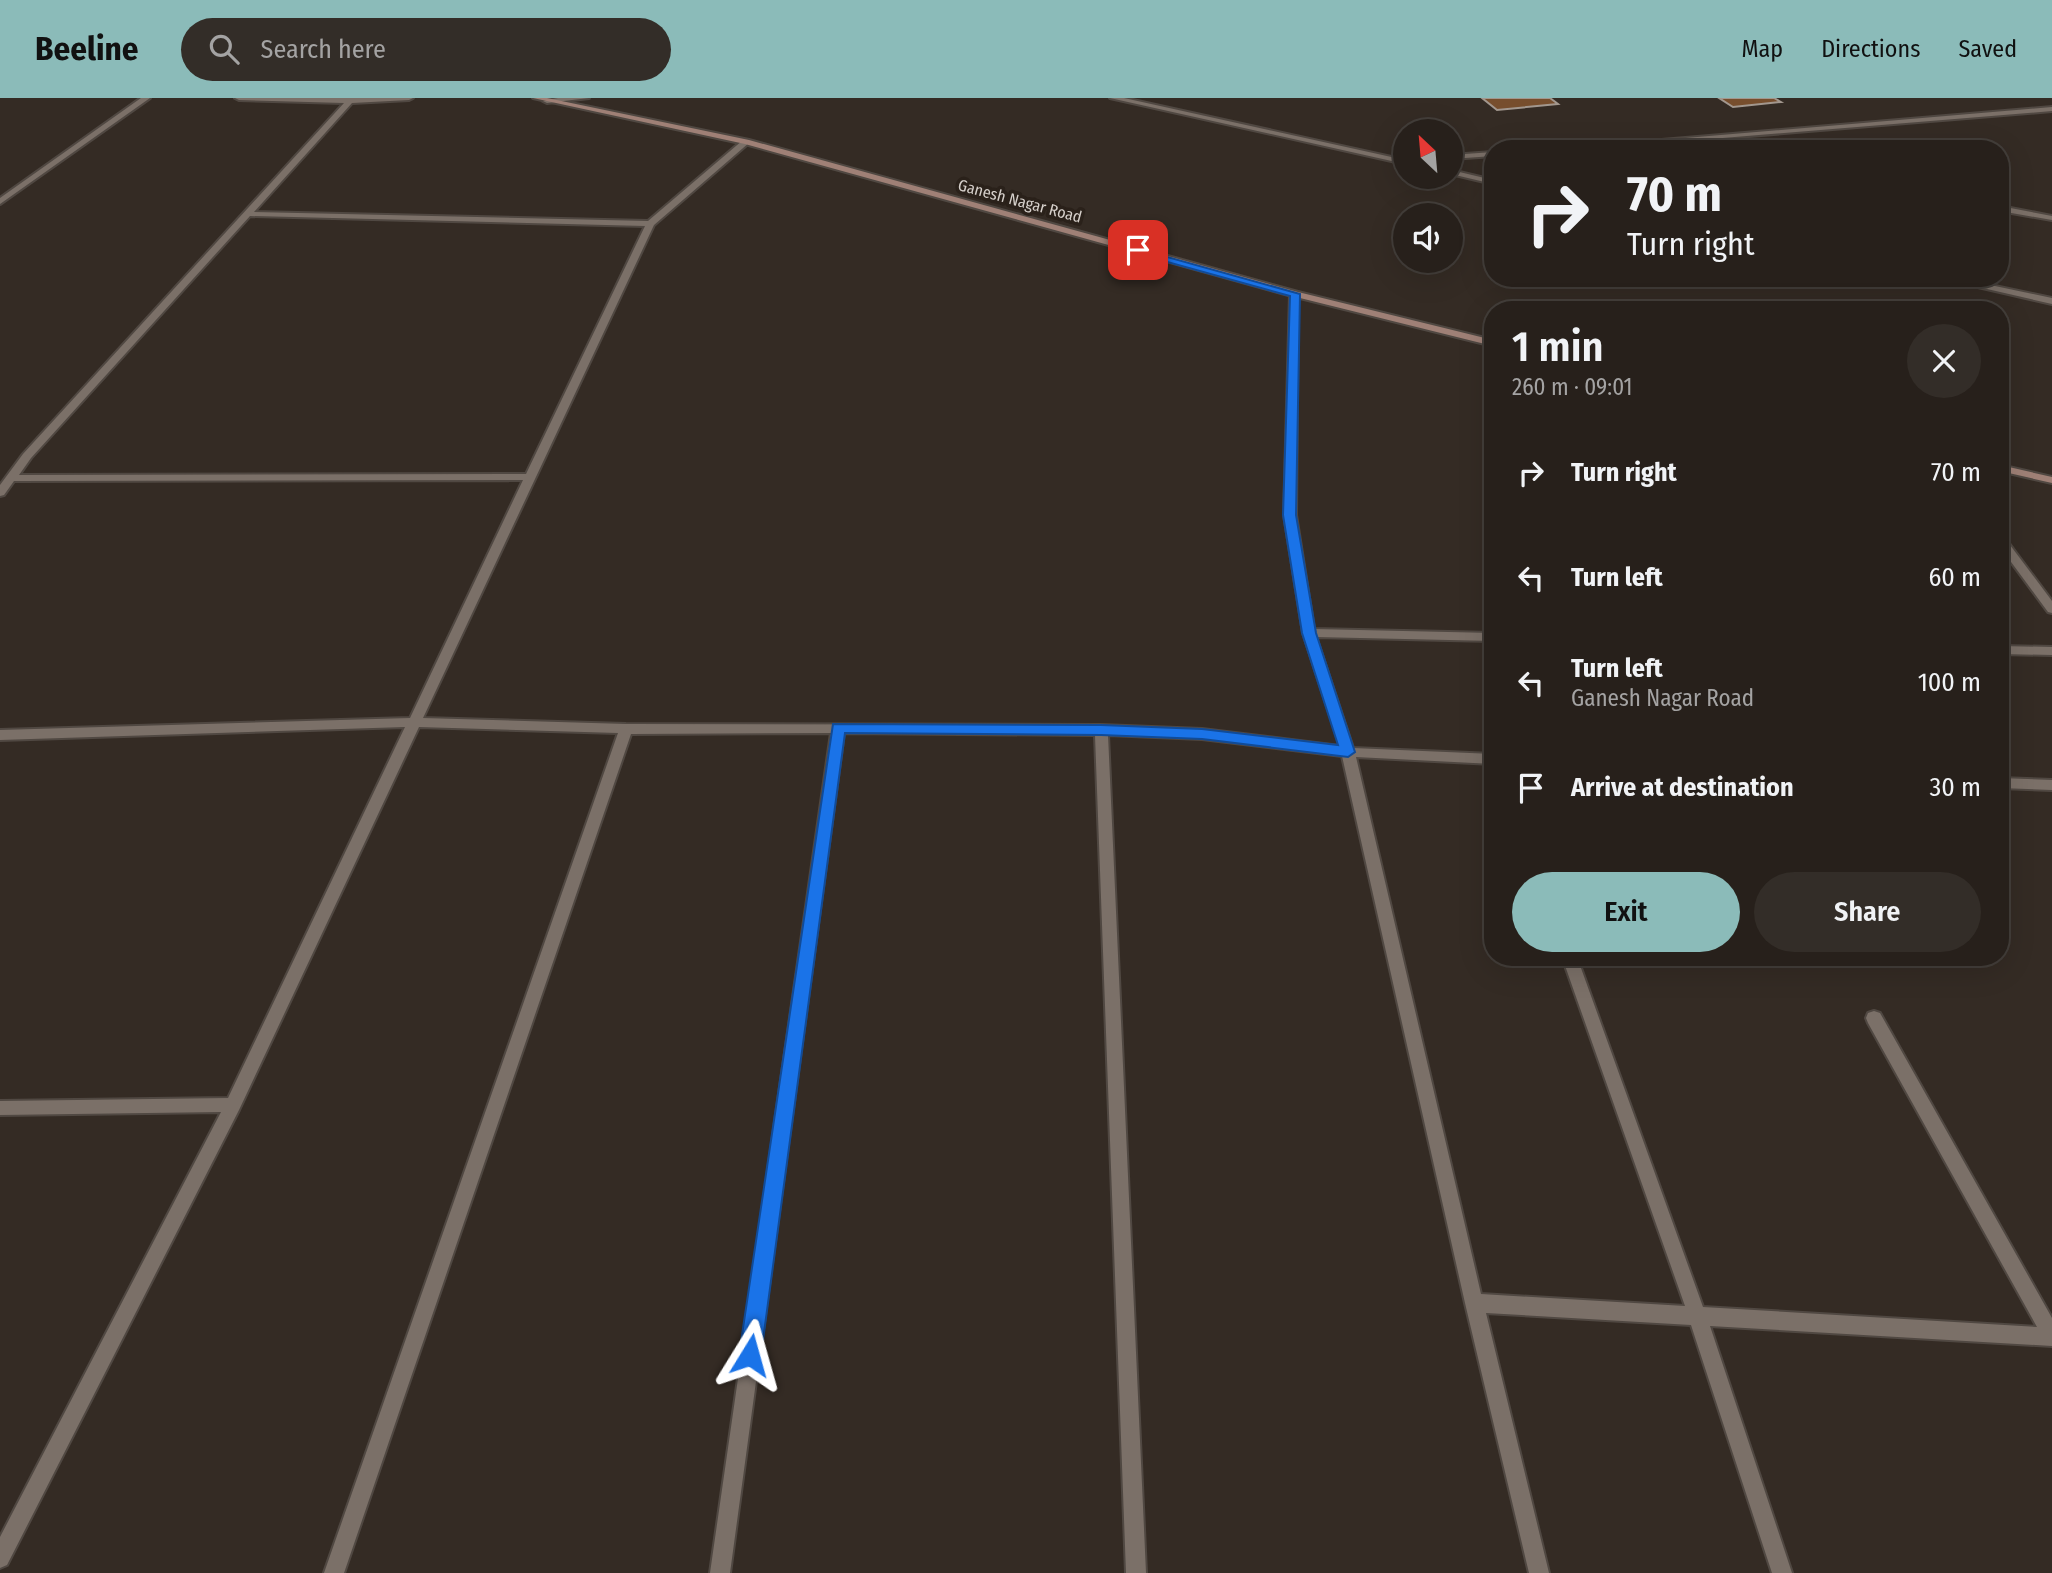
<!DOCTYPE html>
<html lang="en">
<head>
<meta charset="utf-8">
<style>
	body { margin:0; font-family:"Fira Sans Condensed",sans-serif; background:#332d28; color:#f1f3f6; height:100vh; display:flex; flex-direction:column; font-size:26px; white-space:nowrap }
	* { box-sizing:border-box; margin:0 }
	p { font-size:23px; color:#a4a3a3 }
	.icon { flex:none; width:38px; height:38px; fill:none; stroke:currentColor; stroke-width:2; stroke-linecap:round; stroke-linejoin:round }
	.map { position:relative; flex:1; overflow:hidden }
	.drawer { position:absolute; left:1484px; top:203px; width:525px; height:665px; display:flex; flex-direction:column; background:#27201b; border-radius:28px; box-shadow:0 7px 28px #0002,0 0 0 2px #433e3a }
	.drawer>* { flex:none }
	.guide { position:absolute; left:1484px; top:42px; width:525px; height:147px; border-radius:28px; box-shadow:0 7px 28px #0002,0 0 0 2px #433e3a; background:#27201b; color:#f1f3f6; overflow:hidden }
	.needle { width:46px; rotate:334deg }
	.tools { position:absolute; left:1393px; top:21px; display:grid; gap:14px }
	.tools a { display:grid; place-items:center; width:70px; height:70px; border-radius:50%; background:#27201b; box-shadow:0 7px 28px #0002,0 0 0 2px #433e3a; font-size:35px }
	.pin { position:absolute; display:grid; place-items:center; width:60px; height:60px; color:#fff; margin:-30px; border-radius:14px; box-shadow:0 4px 10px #0006 }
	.me { position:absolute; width:77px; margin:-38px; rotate:8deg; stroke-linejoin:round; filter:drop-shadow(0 0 5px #0008) }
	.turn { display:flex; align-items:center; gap:24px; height:147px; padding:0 28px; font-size:32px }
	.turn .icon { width:91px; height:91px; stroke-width:2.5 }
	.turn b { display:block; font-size:49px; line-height:60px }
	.round { display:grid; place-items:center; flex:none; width:74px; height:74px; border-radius:37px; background:#332d28 }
	.headline { display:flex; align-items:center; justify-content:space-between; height:119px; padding:0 28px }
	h1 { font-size:42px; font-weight:600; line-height:52px }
	.button { display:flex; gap:14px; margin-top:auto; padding:14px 28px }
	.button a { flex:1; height:80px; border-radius:42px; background:#8bbbb9; color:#111; font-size:28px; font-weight:600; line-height:80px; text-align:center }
	.button a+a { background:#332d28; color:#f1f3f6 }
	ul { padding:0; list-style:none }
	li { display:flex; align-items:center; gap:21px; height:105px; padding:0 28px }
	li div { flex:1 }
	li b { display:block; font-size:26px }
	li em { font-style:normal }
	header { display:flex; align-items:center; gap:42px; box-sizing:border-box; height:98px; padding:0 35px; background:#8bbbb9; color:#111 }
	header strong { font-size:33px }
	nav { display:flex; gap:38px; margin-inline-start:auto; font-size:24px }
	.search { width:490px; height:63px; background:#332d28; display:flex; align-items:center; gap:18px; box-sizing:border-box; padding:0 24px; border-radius:38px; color:#a4a3a3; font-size:26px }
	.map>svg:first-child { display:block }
</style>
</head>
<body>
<header>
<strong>Beeline</strong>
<div class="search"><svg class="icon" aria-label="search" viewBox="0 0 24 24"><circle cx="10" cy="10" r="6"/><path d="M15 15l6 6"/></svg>Search here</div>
<nav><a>Map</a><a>Directions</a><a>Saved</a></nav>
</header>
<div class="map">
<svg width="2052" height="1475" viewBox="0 0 2052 1475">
	<rect width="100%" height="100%" fill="#342b24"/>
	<!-- building -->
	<path fill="#774e2d" stroke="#a2978e" stroke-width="2" d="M1482 0H1550L1558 6 1497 12Z
		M1719 0H1774L1781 4 1733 9Z"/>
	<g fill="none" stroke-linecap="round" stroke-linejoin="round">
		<!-- street casing -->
		<g stroke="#504842" stroke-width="4">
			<path id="street" d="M141 0H150L0 106V100Z
				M235 0H413L409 2 352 5 254 114 648 123 743 42 750 44 654 127 423 620 626 626 1101 627 1202 631 1340 648 1303 535 1284 417 1290 196 1298 194 1296 417 1314 531 1493 535V543L1316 539 1353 650 1493 656V666L1356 659 1481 1196 1685 1208 1562 859H1577L1703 1209 2037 1229 1868 925 1866 920 1868 915 1874 913 1880 915 2052 1220V1248L1710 1228 1792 1475H1772L1691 1227 1486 1215 1549 1475H1529L1465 1205 1342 658 1202 641 1108 637 1146 1475H1126L1095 637 844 635 730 1475H710L831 635 631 636 344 1475H324L618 635 419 629 239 1012 7 1467 0 1470V1439L221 1014 0 1017V1003L228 1000 405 629 0 642V632L410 620 523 382 14 383 4 397 0 398V387L23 356 344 5 239 2ZM250 118 645 128 526 376 19 377 31 360Z
				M558 0H589L547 5 543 3Z
				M1110 0H1124L1405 62V66Z
				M2052 9V13L1590 51H1555Z
				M1493 54V58L1451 61V57Z
				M1451 72 1493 82V86L1451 76Z
				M2000 108 2052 118V122L2000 113Z
				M1939 180H1957L2052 200V206Z
				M2000 438 2004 439 2052 503V515L2048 514 2000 449Z
				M2000 548 2052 549V557L2000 556Z
				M2000 680 2052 682V692L2000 690Z"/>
		</g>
		<!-- secondary casing -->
		<g stroke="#504842" stroke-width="4">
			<path id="secondary" d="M533 0H547L749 42 1298 194 1493 242V248L1292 198 745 46Z
				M2000 367 2052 379V385L2000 373Z"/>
		</g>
		<!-- street -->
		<use href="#street" fill="#7b7068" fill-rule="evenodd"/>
		<!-- secondary -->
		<use href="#secondary" fill="#9f8076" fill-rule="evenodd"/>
	</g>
	<!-- route -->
	<path fill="#1a73e8" stroke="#114b97" stroke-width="2" d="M1135 150 1300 196 1296 417 1316 535 1355 654 1348 659 1202 641 1101 637 845 635 761 1257 758 1264 750 1268 742 1264 739 1257 833 626 1101 627 1202 631 1338 647 1302 535 1283 417 1290 198 1135 155Z"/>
	<g text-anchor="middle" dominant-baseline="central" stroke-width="7" stroke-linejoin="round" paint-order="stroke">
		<!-- far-street labels -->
		<g font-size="16" fill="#d6d0cb" stroke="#2a211a">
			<text transform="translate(1020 103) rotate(15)">Ganesh Nagar Road</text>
		</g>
	</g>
</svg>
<div class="tools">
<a><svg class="needle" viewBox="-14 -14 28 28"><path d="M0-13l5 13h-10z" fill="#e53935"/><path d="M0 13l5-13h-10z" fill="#a4a3a3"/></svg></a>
<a><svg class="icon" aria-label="sound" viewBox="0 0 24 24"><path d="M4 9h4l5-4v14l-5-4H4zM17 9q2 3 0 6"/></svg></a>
</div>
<div class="pin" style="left:1138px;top:152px;background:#d93025"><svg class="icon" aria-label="arrive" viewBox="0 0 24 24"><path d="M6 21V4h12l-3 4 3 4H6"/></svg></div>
<svg class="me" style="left:750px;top:1257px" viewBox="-20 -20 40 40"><path d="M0-17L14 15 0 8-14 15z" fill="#1a73e8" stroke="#fff" stroke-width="4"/></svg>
<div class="guide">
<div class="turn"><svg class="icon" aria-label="right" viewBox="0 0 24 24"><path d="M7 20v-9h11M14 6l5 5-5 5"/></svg><div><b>70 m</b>Turn right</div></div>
</div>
<section class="drawer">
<div class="headline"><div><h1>1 min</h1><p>260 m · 09:01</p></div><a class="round"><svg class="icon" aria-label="close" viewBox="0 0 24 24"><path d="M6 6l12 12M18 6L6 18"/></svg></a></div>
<ul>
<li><svg class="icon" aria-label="right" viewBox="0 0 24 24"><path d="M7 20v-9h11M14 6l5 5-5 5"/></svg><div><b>Turn right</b></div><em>70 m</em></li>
<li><svg class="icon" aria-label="left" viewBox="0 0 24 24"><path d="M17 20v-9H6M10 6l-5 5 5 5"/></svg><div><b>Turn left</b></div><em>60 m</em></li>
<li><svg class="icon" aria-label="left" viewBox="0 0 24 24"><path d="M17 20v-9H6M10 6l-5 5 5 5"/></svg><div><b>Turn left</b><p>Ganesh Nagar Road</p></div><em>100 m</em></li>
<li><svg class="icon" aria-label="arrive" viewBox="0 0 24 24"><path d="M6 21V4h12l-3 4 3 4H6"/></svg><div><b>Arrive at destination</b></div><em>30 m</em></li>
</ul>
<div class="button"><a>Exit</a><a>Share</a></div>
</section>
</div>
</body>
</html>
